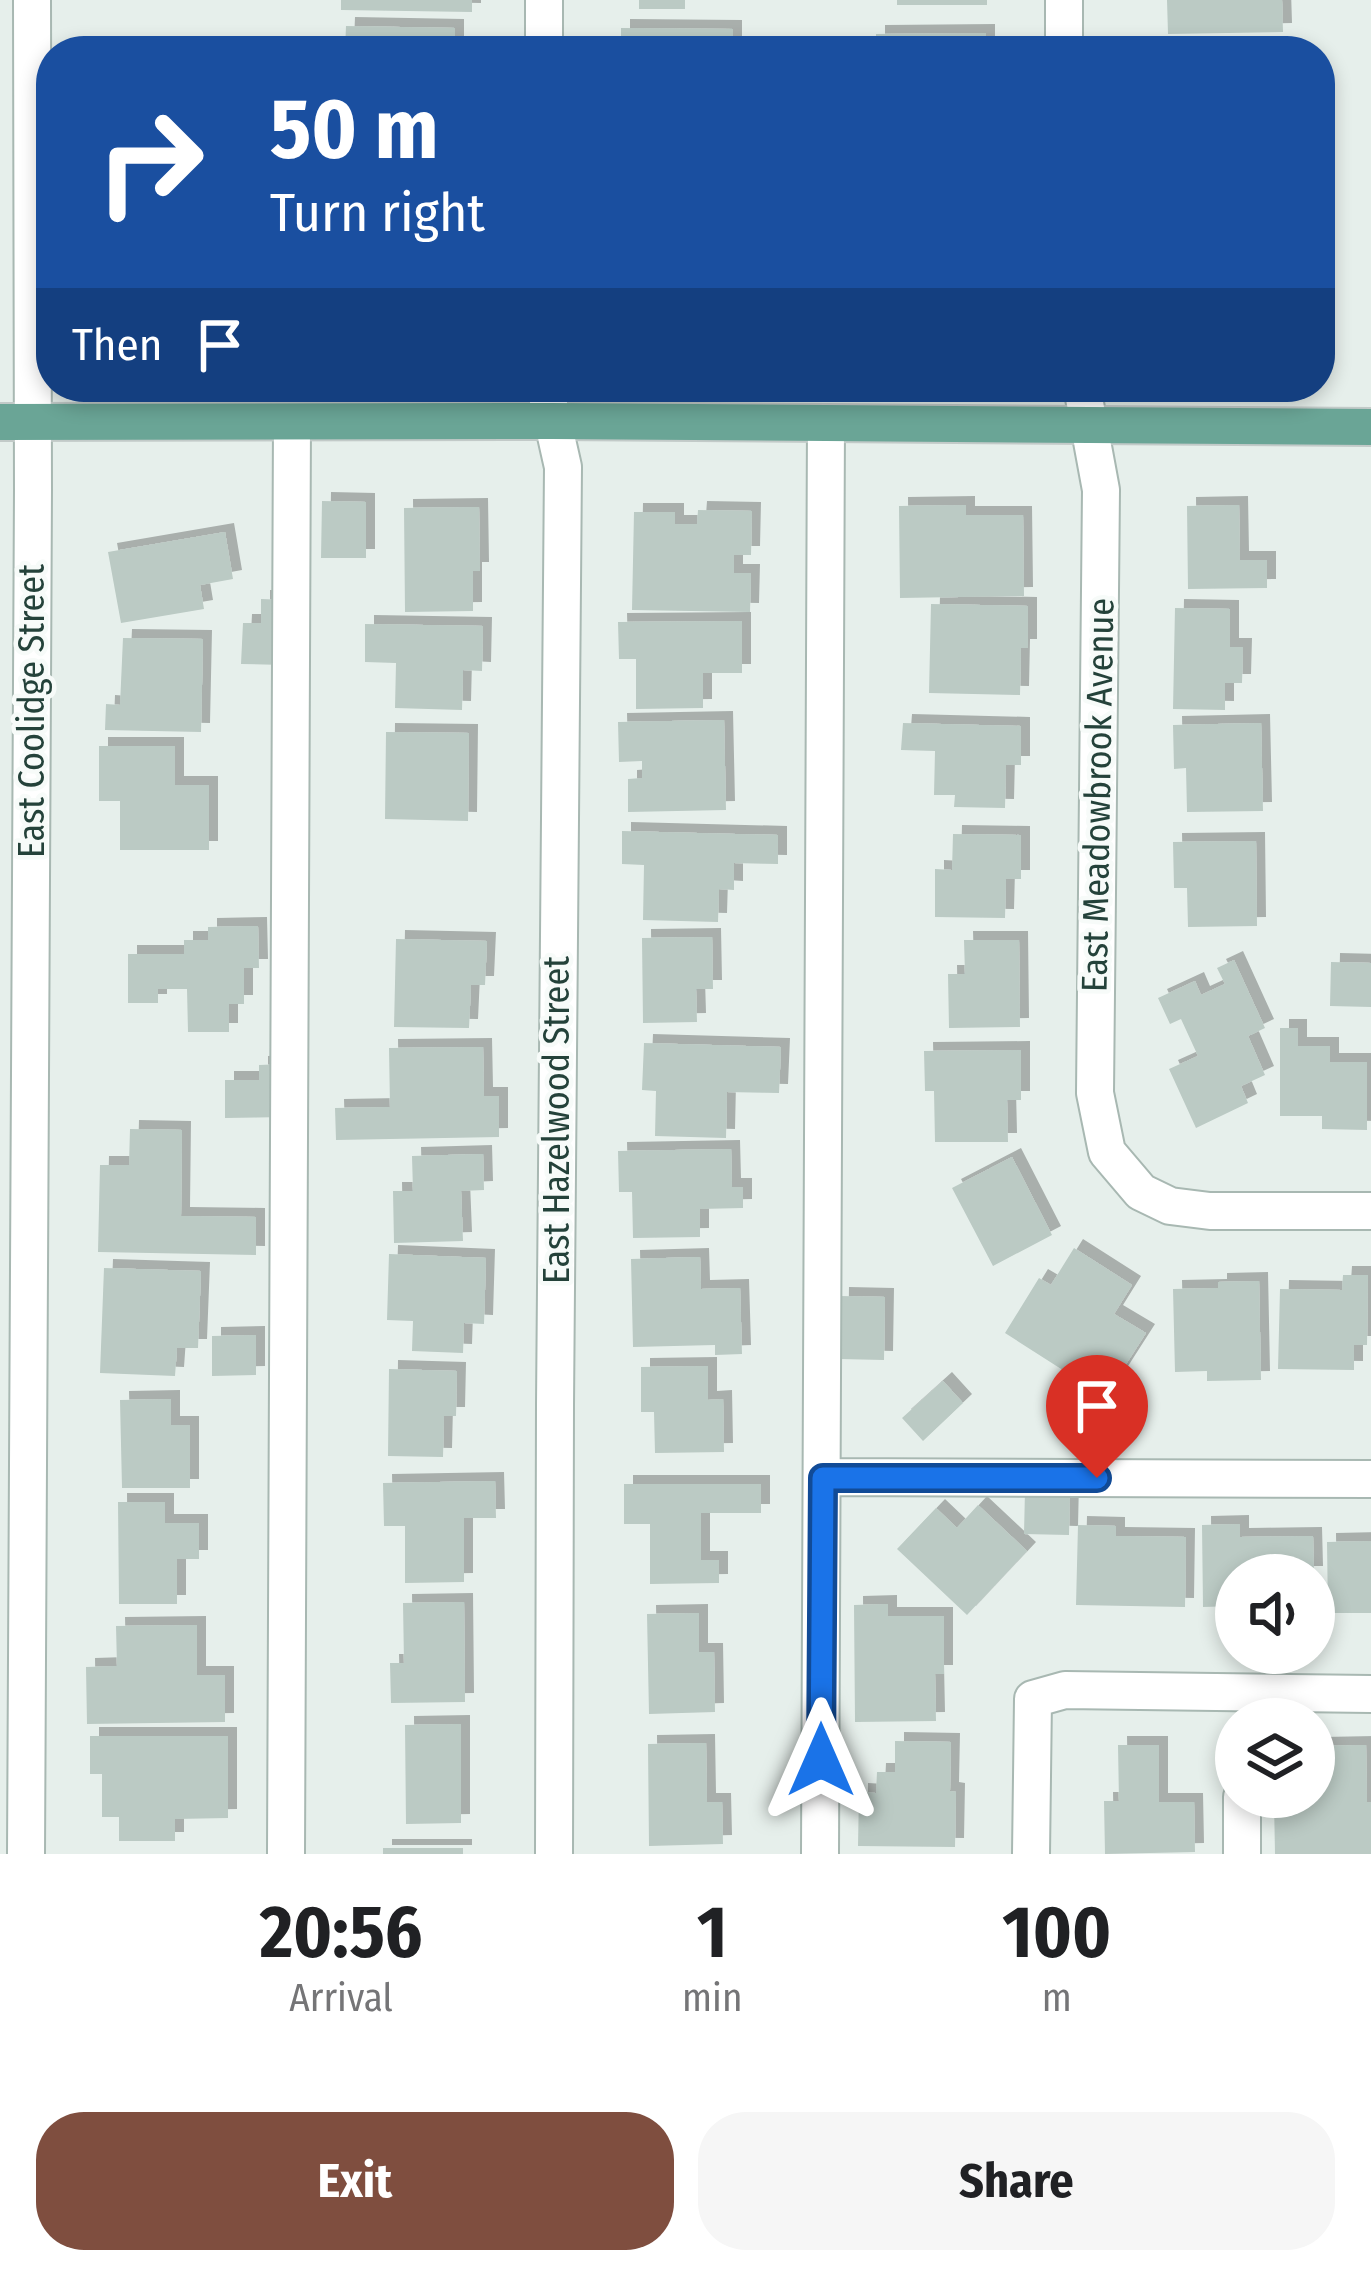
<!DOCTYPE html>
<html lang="en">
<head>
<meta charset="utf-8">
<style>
	body { margin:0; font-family:"Fira Sans Condensed",sans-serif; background:#f6f6f6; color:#202124; height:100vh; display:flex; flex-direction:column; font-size:45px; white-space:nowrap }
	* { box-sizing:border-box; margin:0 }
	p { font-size:39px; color:#757577 }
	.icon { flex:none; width:66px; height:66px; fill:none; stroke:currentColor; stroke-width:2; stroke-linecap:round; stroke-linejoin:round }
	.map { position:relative; height:1854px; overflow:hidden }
	.sheet { display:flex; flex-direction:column; background:#fff; flex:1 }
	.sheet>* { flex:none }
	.banner { position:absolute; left:36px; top:36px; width:1299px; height:366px; border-radius:48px; box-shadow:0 6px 18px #0003; background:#1a4fa0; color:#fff; overflow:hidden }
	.tools { position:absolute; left:1215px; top:1554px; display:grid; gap:24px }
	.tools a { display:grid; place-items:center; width:120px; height:120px; border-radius:50%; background:#fff; box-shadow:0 6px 18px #0003; font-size:60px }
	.pin { position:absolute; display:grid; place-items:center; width:102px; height:102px; color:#fff; margin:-123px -51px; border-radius:50% 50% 50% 0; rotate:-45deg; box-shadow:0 0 12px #0007 }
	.pin .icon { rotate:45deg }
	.me { position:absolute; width:132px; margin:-66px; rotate:0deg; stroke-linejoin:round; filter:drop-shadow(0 0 9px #0008) }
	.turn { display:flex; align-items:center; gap:42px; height:252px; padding:0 36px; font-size:54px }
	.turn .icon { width:156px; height:156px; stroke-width:2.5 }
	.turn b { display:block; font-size:84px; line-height:102px }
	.then { display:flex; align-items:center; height:114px; padding:0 36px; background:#0003; gap:24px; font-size:45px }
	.eta { display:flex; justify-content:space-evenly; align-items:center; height:204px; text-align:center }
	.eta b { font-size:72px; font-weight:700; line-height:84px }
	.primary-button { display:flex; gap:24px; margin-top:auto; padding:24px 36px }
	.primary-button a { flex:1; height:138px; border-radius:48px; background:#7f4e3f; color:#fff; font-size:48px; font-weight:700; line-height:138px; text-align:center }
	.primary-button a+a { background:#f6f6f6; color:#202124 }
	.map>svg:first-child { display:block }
</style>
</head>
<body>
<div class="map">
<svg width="1371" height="1854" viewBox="0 0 1371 1854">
	<defs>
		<filter id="shadow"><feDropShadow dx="9" dy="-9" stdDeviation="0" flood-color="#0004"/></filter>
	</defs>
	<rect width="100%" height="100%" fill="#e6efeb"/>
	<!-- building -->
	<path fill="#bbcac4" filter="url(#shadow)" d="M341 0H472V12L341 10Z
		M639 0H685V9H639Z
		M897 0H987V5H897Z
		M1167 0H1282L1283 32 1168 34Z
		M346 26 455 28V51H345Z
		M621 28 733 29V51H621Z
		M986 33V51H876V34Z
		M322 501 366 502V558H321Z
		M966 505V515H1023L1024 596 900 598 899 506Z
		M1239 505 1240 560H1267V588L1188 589 1187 506Z
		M479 507 480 571H473V611L405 612 404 508Z
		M698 510 752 511 751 555H734V573H751L750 612 632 610 634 512H675V524H697Z
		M225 532 233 579 200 585 204 609 121 623 108 552Z
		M261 599 286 600 284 665 241 664 243 623H261Z
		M931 604 1028 606V648H1021L1020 695 929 693Z
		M1175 608 1230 609V647H1243L1242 683H1225V710L1173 709Z
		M742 621V673H703V708L636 709V659H619L618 622Z
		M365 624 483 626 482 671 463 670 462 710 395 708 396 663 365 662Z
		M123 638 203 639 201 732 105 730 106 704 120 705Z
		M724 720 726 810 628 812V779L642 778V761L619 762 618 722Z
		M903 723 1021 726V765H1006L1005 808 954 807 955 795H934L935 751 901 750Z
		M1261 723 1263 811 1187 812 1186 768 1174 769 1173 725Z
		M386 732 469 733 468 821 385 819Z
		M99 746H175V785H209V850H120V801H99Z
		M622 831 778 835V864L734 863V890L719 889 718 922 643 920 644 865 622 864Z
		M953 834 1021 835V879H1006L1005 918 935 917V869L952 870Z
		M1256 841 1257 926 1188 927 1187 888H1174L1173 842Z
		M258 926 259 968H244V1004H229V1032H188L187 989H158V1003H128V954H184V940H208V927Z
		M712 937 713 989H696L697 1022 643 1023 642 938Z
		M396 939 487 941 485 985H471L469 1028 394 1027Z
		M964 940H1019L1020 1027 949 1028 948 974H965Z
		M1234 960 1265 1028 1248 1036 1265 1075 1241 1086 1248 1103 1196 1128 1169 1069 1198 1056 1181 1019 1170 1024 1158 998 1195 981 1201 995 1225 984 1217 968Z
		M1331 962 1371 963V1007L1330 1006Z
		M1280 1028H1298V1046H1330V1062H1367V1130L1322 1129V1116H1280Z
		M644 1043 781 1047 779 1093 727 1092 726 1138 655 1136 656 1091 642 1090Z
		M483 1047 484 1096H499V1137L336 1140 335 1108 390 1107 389 1048Z
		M1021 1050V1100H1007L1008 1142H935L934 1091H925L924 1051Z
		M284 1064V1117L225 1118V1080H259V1065Z
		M130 1129 182 1130 181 1216 256 1217V1255L98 1252 100 1165H129Z
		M731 1149 732 1187H743V1208L700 1209V1237L633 1238 632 1192H619L618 1151Z
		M483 1154 484 1190 461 1191 463 1241 394 1243 393 1191H413L412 1156Z
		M1012 1157 1052 1235 993 1266 952 1188Z
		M1074 1248 1132 1285 1114 1314 1146 1333 1105 1397 1005 1333 1039 1278 1051 1285Z
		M389 1254 486 1258 484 1324 464 1323 463 1353 412 1351 413 1321 387 1320Z
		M700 1257 701 1289 740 1288 742 1354 715 1355V1345L633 1347 631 1259Z
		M104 1268 201 1271 198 1348H177L175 1376 100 1373Z
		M1343 1275H1368L1367 1345H1354V1370L1278 1369 1280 1289 1342 1290Z
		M1259 1281 1261 1380 1207 1381V1371L1175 1372 1173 1289 1218 1288V1282Z
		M840 1296 885 1297 884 1360 839 1359Z
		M256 1335V1375L212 1376V1336Z
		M708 1366V1400L723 1399 724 1452 655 1453 654 1412H641V1367Z
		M389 1369 457 1371 456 1416H444L443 1457 388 1456Z
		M943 1381 963 1403 923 1441 902 1418Z
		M171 1399V1425H190V1488H122L120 1400Z
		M495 1481 496 1518H464V1582L405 1583V1526H384L383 1483Z
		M624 1484H761V1513H701V1560H719V1583L650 1584V1524H624Z
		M1025 1490 1070 1491 1069 1535 1024 1534Z
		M118 1502H165V1523H199V1559H177V1604H119Z
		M978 1505 1027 1551 967 1615 897 1549 936 1508 957 1528Z
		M1240 1524V1537L1313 1536 1314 1575H1236V1606L1203 1607 1202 1525Z
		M1078 1525 1116 1526V1536L1186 1537 1185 1607 1076 1605Z
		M1371 1541V1613H1328L1327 1542Z
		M464 1602 465 1702 391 1703 390 1663H404L403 1603Z
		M888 1604V1616H944V1674H935L936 1721 855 1722 854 1605Z
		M699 1613V1652H714L715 1712 649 1714 647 1614Z
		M197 1625V1675H225V1722L87 1724 86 1667 117 1666 116 1626Z
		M461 1724V1823L406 1824 405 1725Z
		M90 1736H228V1818L175 1819V1841H119V1817H102V1774H90Z
		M895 1741 951 1742 950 1791 956 1792 955 1847 858 1846 859 1792 876 1793 877 1772H895Z
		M706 1743 707 1802H722L723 1844 649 1846 648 1744Z
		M1118 1745H1159V1802H1194L1195 1852 1105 1854 1104 1801H1119Z
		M1366 1745 1367 1802H1371V1854H1275L1274 1802H1303V1797H1314V1746Z
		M383 1848H463V1854H383Z"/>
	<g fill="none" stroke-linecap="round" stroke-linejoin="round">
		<!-- minor casing -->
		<g stroke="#a8b8b2" stroke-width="40">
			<path id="minor" d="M544 51V0
				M1064 51V0
				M545 387 563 467 555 1405 554 1854
				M1082 387 1101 490 1095 1093 1107 1152 1141 1192 1170 1206 1210 1211H1371
				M823 1477 1371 1479
				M26 1854 33 489 32 0
				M286 1854 292 422
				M820 1854 826 423
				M1031 1854 1033 1699 1065 1690 1371 1694
				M1242 1854V1797"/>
		</g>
		<!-- major casing -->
		<g stroke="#c2cac8" stroke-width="40">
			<path id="major" d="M0 422 553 421 1371 427"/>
		</g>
		<!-- minor -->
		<use href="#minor" stroke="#fff" stroke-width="36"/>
		<!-- major -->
		<use href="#major" stroke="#6aa596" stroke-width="36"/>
	</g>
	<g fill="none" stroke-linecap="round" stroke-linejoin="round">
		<!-- route casing -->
		<g stroke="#114b97" stroke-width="30">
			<path id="route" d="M821 1760 823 1478H1097"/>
		</g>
		<!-- route -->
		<use href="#route" stroke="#1a73e8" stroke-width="21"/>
	</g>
	<g text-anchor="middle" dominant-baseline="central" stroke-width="9" stroke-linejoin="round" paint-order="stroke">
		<!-- street labels -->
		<g font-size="36" fill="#24423a" stroke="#f7fbf9">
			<text transform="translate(32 711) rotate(-90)">East Coolidge Street</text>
			<text transform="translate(1098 795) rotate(-89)">East Meadowbrook Avenue</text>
			<text transform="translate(557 1120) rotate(-90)">East Hazelwood Street</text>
		</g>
	</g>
</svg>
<div class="tools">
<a><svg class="icon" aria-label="sound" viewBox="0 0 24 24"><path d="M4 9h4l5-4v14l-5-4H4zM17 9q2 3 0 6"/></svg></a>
<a><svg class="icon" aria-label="layers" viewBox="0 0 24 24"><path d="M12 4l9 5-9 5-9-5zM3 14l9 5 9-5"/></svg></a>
</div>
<div class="pin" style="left:1097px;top:1478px;background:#d93025"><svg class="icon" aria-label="arrive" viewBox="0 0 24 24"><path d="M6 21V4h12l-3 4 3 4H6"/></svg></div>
<svg class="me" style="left:821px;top:1760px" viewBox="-20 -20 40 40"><path d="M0-17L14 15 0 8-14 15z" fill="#1a73e8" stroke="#fff" stroke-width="4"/></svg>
<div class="banner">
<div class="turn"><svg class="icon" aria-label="right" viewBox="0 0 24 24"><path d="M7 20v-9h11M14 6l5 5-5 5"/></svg><div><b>50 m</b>Turn right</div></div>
<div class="then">Then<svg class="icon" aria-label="arrive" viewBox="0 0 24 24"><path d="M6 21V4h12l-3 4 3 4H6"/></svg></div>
</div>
</div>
<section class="sheet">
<div class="eta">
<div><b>20:56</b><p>Arrival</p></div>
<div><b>1</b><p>min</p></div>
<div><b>100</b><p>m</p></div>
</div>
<div class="primary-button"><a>Exit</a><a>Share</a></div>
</section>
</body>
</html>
